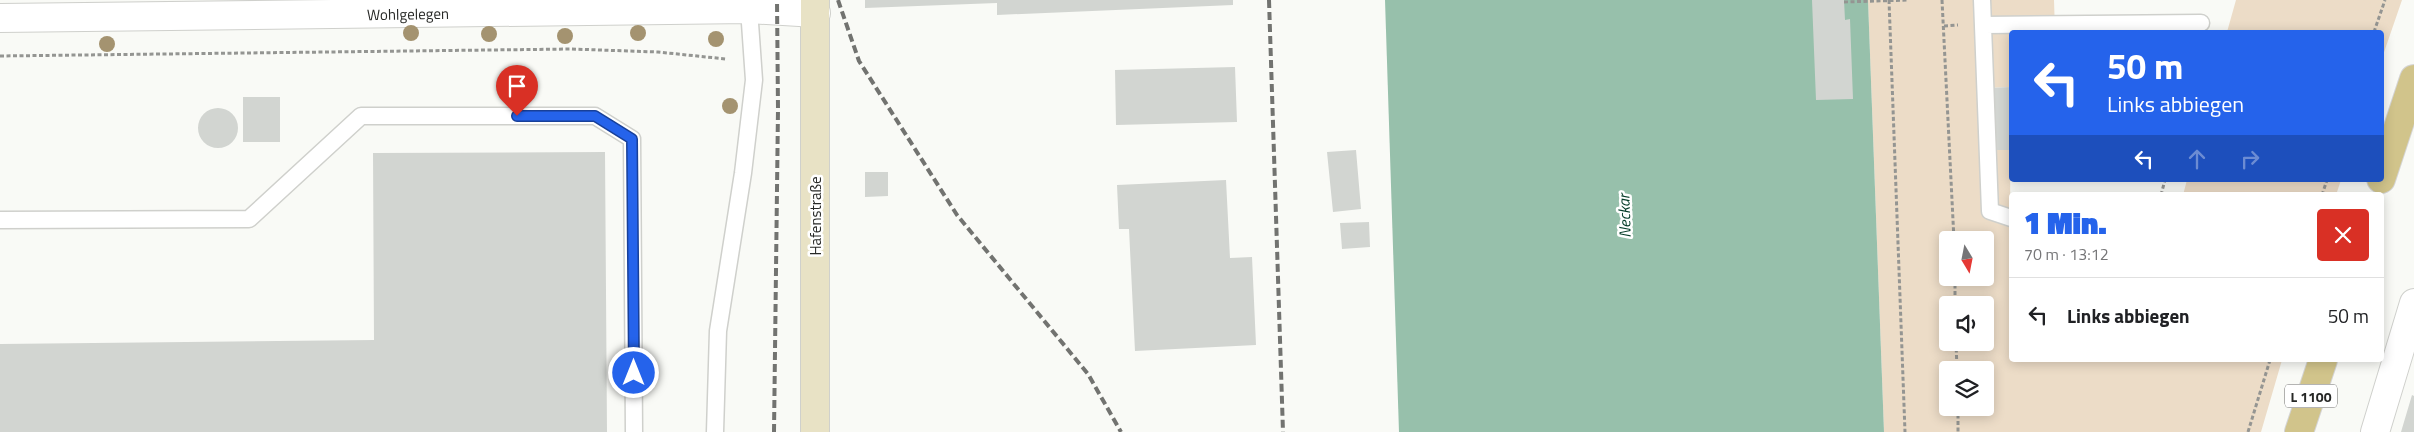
<!DOCTYPE html>
<html lang="de">
<head>
<meta charset="utf-8">
<style>
	body { margin:0; font-family:"Titillium Web",sans-serif; background:#f6f6f6; color:#202124; height:100vh; display:flex; flex-direction:column; font-size:19px; white-space:nowrap }
	* { box-sizing:border-box; margin:0 }
	p { font-size:16px; color:#757577 }
	.icon { flex:none; width:28px; height:28px; fill:none; stroke:currentColor; stroke-width:2; stroke-linecap:round; stroke-linejoin:round }
	.map { position:relative; flex:1; overflow:hidden }
	.details { position:absolute; left:2009px; top:192px; width:375px; height:170px; display:flex; flex-direction:column; background:#fff; border-radius:5px; box-shadow:0 2px 12px #0003 }
	.details>* { flex:none }
	.top-card { position:absolute; left:2009px; top:30px; width:375px; height:152px; border-radius:5px; box-shadow:0 2px 12px #0003; background:#2563eb; color:#fff; overflow:hidden }
	.needle { width:32px; rotate:170deg }
	.buttons { position:absolute; left:1939px; top:231px; display:grid; gap:10px }
	.buttons a { display:grid; place-items:center; width:55px; height:55px; border-radius:5px; background:#fff; box-shadow:0 2px 12px #0003; font-size:25px }
	.pin { position:absolute; display:grid; place-items:center; width:42px; height:42px; color:#fff; margin:-51px -21px; border-radius:50% 50% 50% 0; rotate:-45deg; box-shadow:0 0 5px #0007 }
	.pin .icon { rotate:45deg }
	.me { position:absolute; width:55px; margin:-28px; rotate:0deg; stroke-linejoin:round; filter:drop-shadow(0 0 4px #0008) }
	.turn { display:flex; align-items:center; gap:18px; height:105px; padding:0 15px; font-size:22px }
	.turn .icon { width:65px; height:65px; stroke-width:2.5 }
	.turn b { display:block; font-size:35px; line-height:42px }
	.lanes { display:flex; align-items:center; height:48px; padding:0 15px; background:#0003; justify-content:center; gap:25px; direction:ltr }
	.lanes .off { opacity:.35 }
	.round { display:grid; place-items:center; flex:none; width:52px; height:52px; border-radius:5px; background:#f6f6f6 }
	.head { display:flex; align-items:center; justify-content:space-between; height:85px; padding:0 15px }
	h1 { font-size:30px; font-weight:800; line-height:38px; color:#2563eb }
	ul { padding:0; list-style:none }
	li { display:flex; align-items:center; gap:15px; height:75px; padding:0 15px; border-top:1px solid #e0e0e0 }
	li div { flex:1 }
	li b { display:block; font-size:19px }
	li em { font-style:normal }
	.map>svg:first-child { display:block }
</style>
</head>
<body>
<div class="map">
<svg width="2414" height="432" viewBox="0 0 2414 432">
	<rect width="100%" height="100%" fill="#f9faf6"/>
	<!-- green -->
	<path fill="#ecdcc7" fill-rule="evenodd" d="M1868 0H2054L2055 32H2011V87L1988 88 1989 150H2010L2011 360H2282L2261 432H1884ZM1948 240H1985V278H1948ZM1948 305H1985V342H1948ZM1948 370H1985V408H1948Z
		M2236 0H2402L2381 61V32H2227Z
		M2187 180H2341L2336 195H2183Z"/>
	<!-- water -->
	<path fill="#97c0ab" d="M1385 0H1868L1884 432H1399Z"/>
	<!-- building -->
	<path fill="#d2d5d1" d="M865 0H1233V5L997 15V3L865 8Z
		M1812 0H1844L1845 20 1850 19 1853 99 1816 100Z
		M1235 67 1237 122 1116 125 1115 70Z
		M2011 87V150H1989L1988 88Z
		M243 97H280V142H243Z
		M198 128a20 20 0 1 1 40 0a20 20 0 1 1-40 0Z
		M1356 150 1361 209 1333 212 1327 152Z
		M605 152 607 432H0V344L374 340 373 153Z
		M865 172H888V196L865 197Z
		M1226 180 1230 258 1252 257 1256 345 1135 351 1129 229H1119L1117 185Z
		M1369 222 1370 247 1342 249 1340 223Z
		M2412 395 2414 396V432H2401Z"/>
	<g fill="none" stroke-linecap="round" stroke-linejoin="round">
		<!-- service casing -->
		<g stroke="#cfd0cc" stroke-width="19">
			<path id="service" d="M1982 0 1990 211 2011 218
				M1984 25 2201 23
				M0 220 249 219 361 116H595L632 139 634 432
				M715 432 718 331 743 173 754 80 749 9"/>
		</g>
		<!-- minor casing -->
		<g stroke="#cfd0cc" stroke-width="30">
			<path id="minor" d="M0 18 749 9 816 13
				M2375 432 2414 303"/>
		</g>
		<!-- secondary casing -->
		<g stroke="#cfd0cc" stroke-width="30">
			<path id="secondary" d="M815 432V0"/>
		</g>
		<!-- primary casing -->
		<g stroke="#d4d4d4" stroke-width="30">
			<path id="primary" d="M2381 179 2414 79
				M2299 432 2323 360"/>
		</g>
		<!-- path -->
		<path stroke="#949592" stroke-width="3" stroke-dasharray="4 2.5" stroke-linecap="butt" d="M1889 0 1905 432
			M1942 0 1954 240
			M1944 26 1958 25
			M2374 32 2385 0
			M0 56 571 49 658 52 726 59
			M2161 195 2165 180
			M2322 195 2327 180
			M1955 278V305
			M1956 342 1957 370
			M1958 408V432
			M2248 432 2270 360"/>
		<!-- service -->
		<use href="#service" stroke="#fff" stroke-width="16"/>
		<!-- minor -->
		<use href="#minor" stroke="#fff" stroke-width="28"/>
		<!-- secondary -->
		<use href="#secondary" stroke="#e8e2c5" stroke-width="28"/>
		<!-- primary -->
		<use href="#primary" stroke="#d1c48b" stroke-width="28"/>
		<!-- rail -->
		<path stroke="#727370" stroke-width="4" stroke-dasharray="8 4" stroke-linecap="butt" d="M838 0 859 61 957 215 1088 374 1121 432
			M1269 0 1283 432
			M774 432 778 109 777 0"/>
		<!-- path-bridge -->
		<path stroke="#949592" stroke-width="3" stroke-dasharray="4 2.5" stroke-linecap="butt" d="M1844 2 1908 0"/>
	</g>
	<!-- trees -->
	<g fill="#a49370">
		<circle cx="411" cy="33" r="8"/>
		<circle cx="638" cy="33" r="8"/>
		<circle cx="489" cy="34" r="8"/>
		<circle cx="565" cy="36" r="8"/>
		<circle cx="716" cy="39" r="8"/>
		<circle cx="107" cy="44" r="8"/>
		<circle cx="730" cy="106" r="8"/>
	</g>
	<g fill="none" stroke-linecap="round" stroke-linejoin="round">
		<!-- route casing -->
		<g stroke="#184099" stroke-width="12">
			<path id="route" d="M517 116H595L632 139 634 373"/>
		</g>
		<!-- route -->
		<use href="#route" stroke="#2563eb" stroke-width="9"/>
	</g>
	<g text-anchor="middle" dominant-baseline="central" stroke-width="5" stroke-linejoin="round" paint-order="stroke">
		<!-- shield labels -->
		<rect fill="#fff" stroke="#686867" stroke-width="1" x="2285" y="384.5" width="52" height="23" rx="4"/>
		<g font-size="14" font-weight="bold" fill="#272826">
			<text x="2311" y="396">L 1100</text>
		</g>
		<!-- street labels -->
		<g font-size="15" fill="#272826" stroke="#fff">
			<text transform="translate(408 14) rotate(-1)">Wohlgelegen</text>
			<text transform="translate(815 216) rotate(-90)">Hafenstraße</text>
		</g>
		<!-- water labels -->
		<g font-size="16" font-style="italic" fill="#053c28" stroke="#fff">
			<text transform="translate(1624 216) rotate(-92)">Neckar</text>
		</g>
	</g>
</svg>
<div class="buttons">
<a><svg class="needle" viewBox="-14 -14 28 28"><path d="M0-13l5 13h-10z" fill="#e53935"/><path d="M0 13l5-13h-10z" fill="#757577"/></svg></a>
<a><svg class="icon" aria-label="sound" viewBox="0 0 24 24"><path d="M4 9h4l5-4v14l-5-4H4zM17 9q2 3 0 6"/></svg></a>
<a><svg class="icon" aria-label="layers" viewBox="0 0 24 24"><path d="M12 4l9 5-9 5-9-5zM3 14l9 5 9-5"/></svg></a>
</div>
<div class="pin" style="left:517px;top:116px;background:#d93025"><svg class="icon" aria-label="arrive" viewBox="0 0 24 24"><path d="M6 21V4h12l-3 4 3 4H6"/></svg></div>
<svg class="me" style="left:634px;top:373px" viewBox="-20 -20 40 40"><circle r="17" fill="#2563eb" stroke="#fff" stroke-width="3"/><path d="M0-11L8 9 0 5-8 9z" fill="#fff"/></svg>
<div class="top-card">
<div class="turn"><svg class="icon" aria-label="left" viewBox="0 0 24 24"><path d="M17 20v-9H6M10 6l-5 5 5 5"/></svg><div><b>50 m</b>Links abbiegen</div></div>
<div class="lanes"><svg class="icon" aria-label="left" viewBox="0 0 24 24"><path d="M17 20v-9H6M10 6l-5 5 5 5"/></svg><svg class="icon off" aria-label="ahead" viewBox="0 0 24 24"><path d="M12 20V5M6 11l6-6 6 6"/></svg><svg class="icon off" aria-label="right" viewBox="0 0 24 24"><path d="M7 20v-9h11M14 6l5 5-5 5"/></svg></div>
</div>
<section class="details">
<div class="head"><div><h1>1 Min.</h1><p>70 m · 13:12</p></div><a class="round" style="background:#d93025;color:#fff"><svg class="icon" aria-label="close" viewBox="0 0 24 24"><path d="M6 6l12 12M18 6L6 18"/></svg></a></div>
<ul>
<li><svg class="icon" aria-label="left" viewBox="0 0 24 24"><path d="M17 20v-9H6M10 6l-5 5 5 5"/></svg><div><b>Links abbiegen</b></div><em>50 m</em></li>
</ul>
</section>
</div>
</body>
</html>
